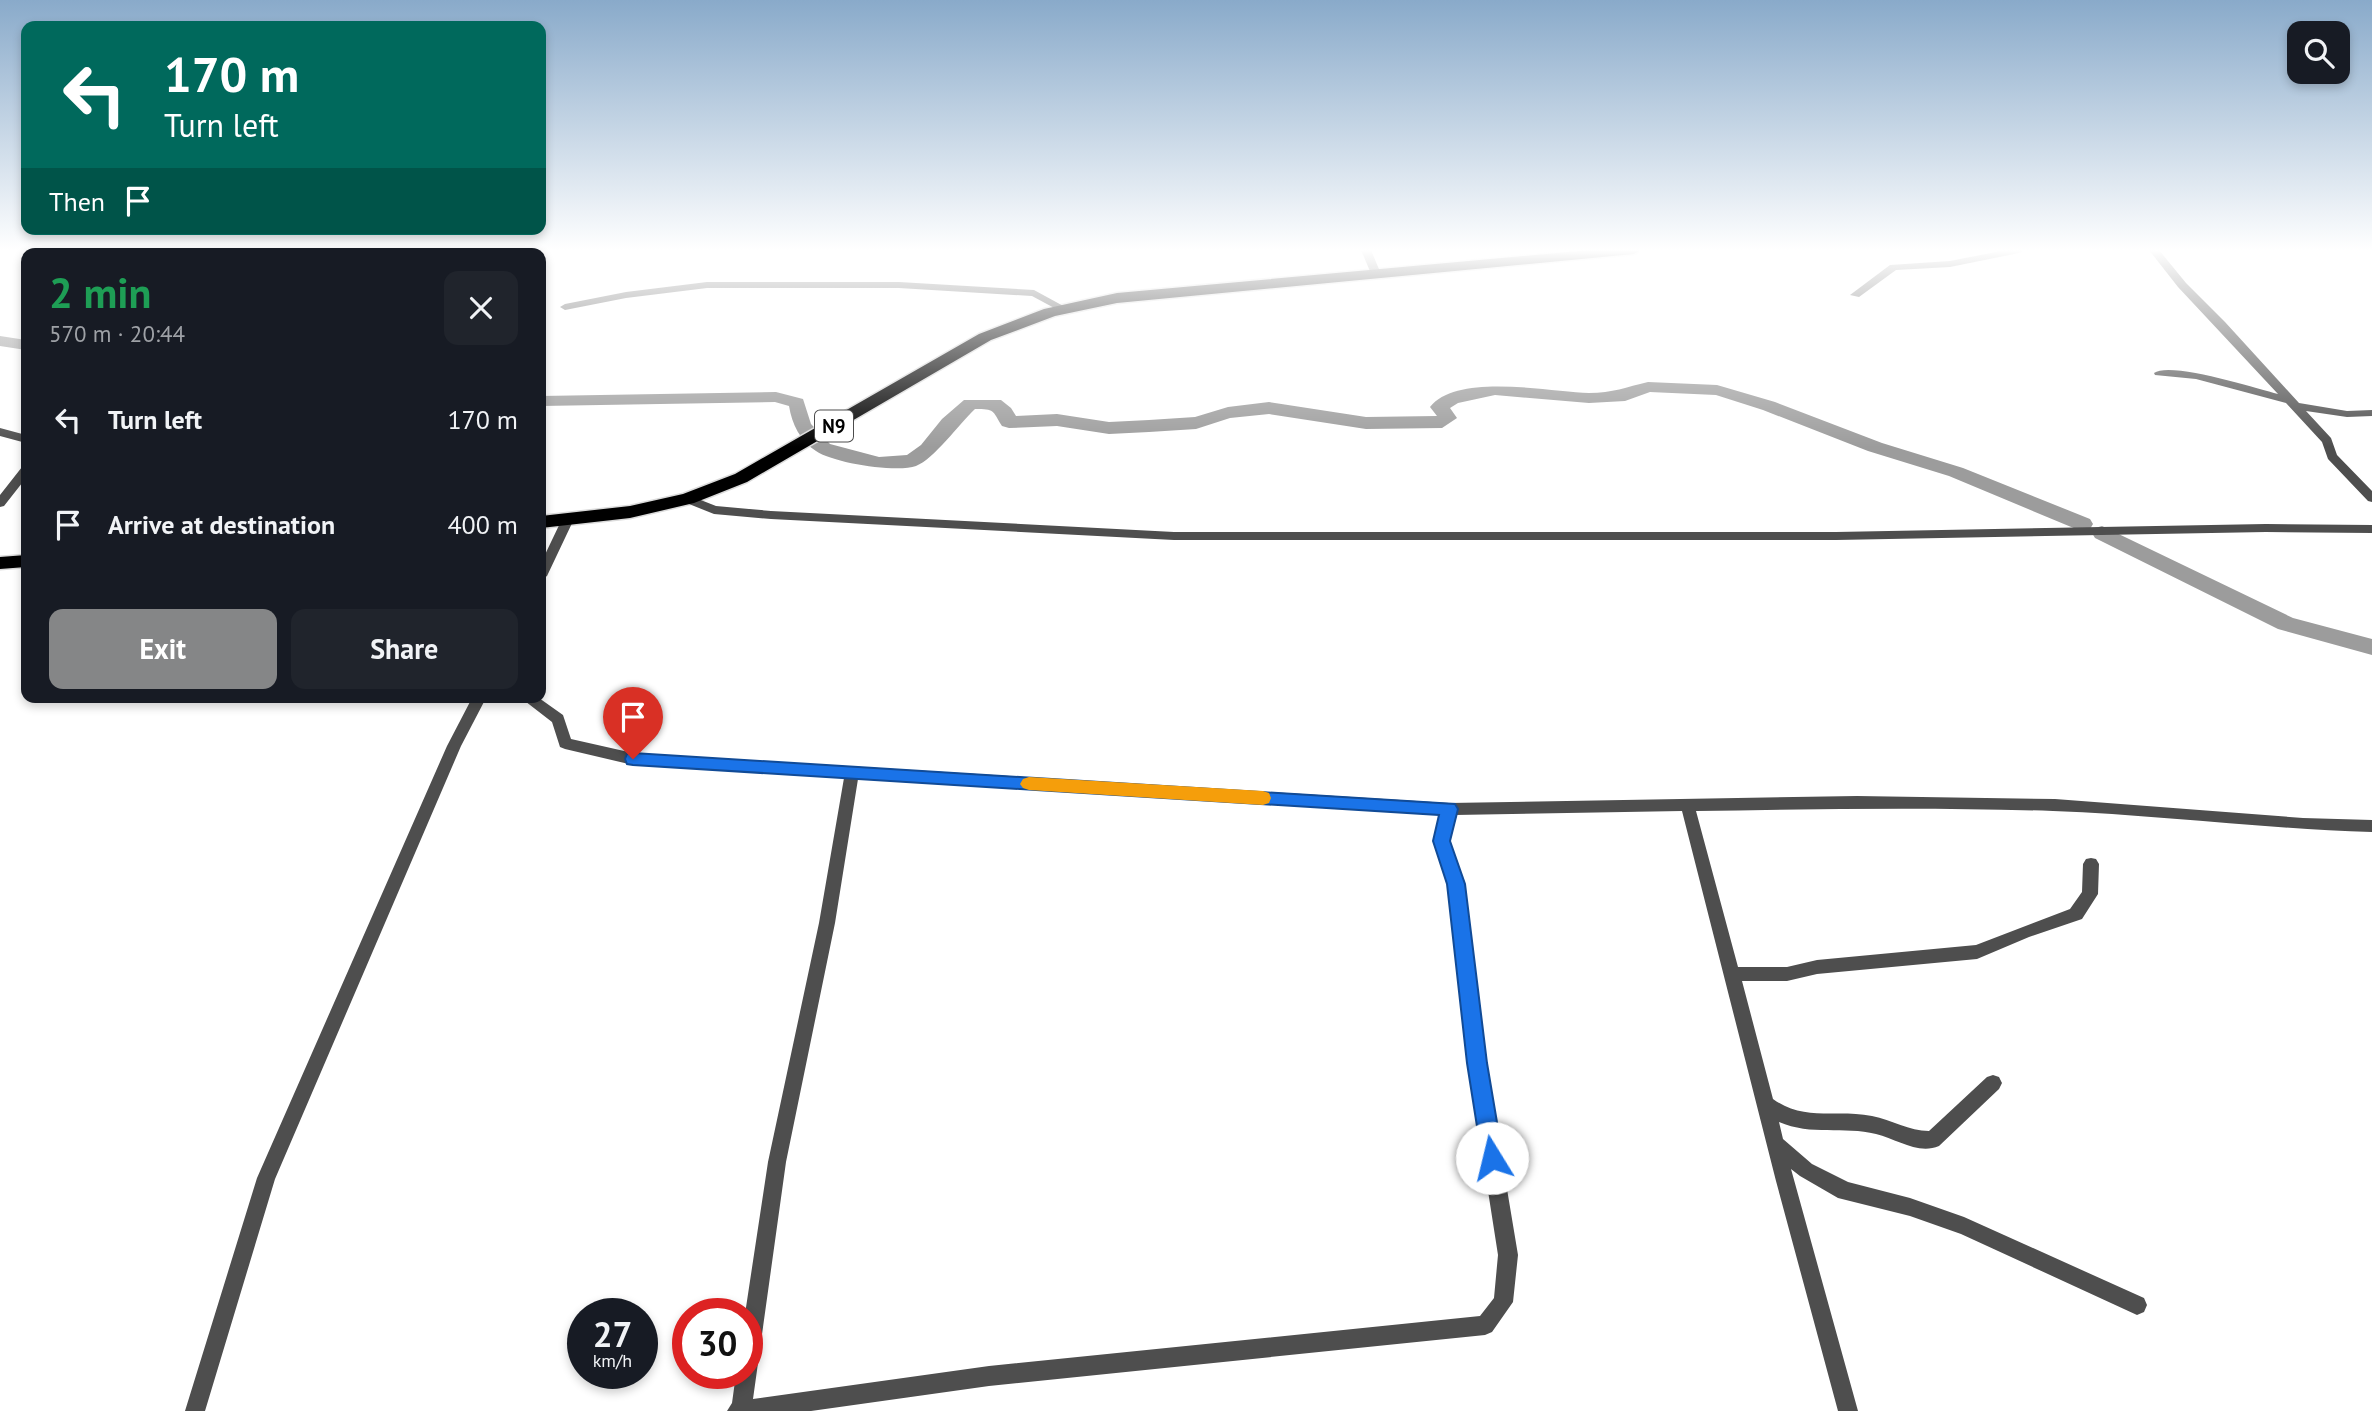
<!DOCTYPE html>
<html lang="en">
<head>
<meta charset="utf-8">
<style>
	body { margin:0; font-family:"PT Sans",sans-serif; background:#20242c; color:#f1f3f6; height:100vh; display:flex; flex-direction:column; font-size:26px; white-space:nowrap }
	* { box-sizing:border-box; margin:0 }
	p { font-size:23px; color:#9ea1a6 }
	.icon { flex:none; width:38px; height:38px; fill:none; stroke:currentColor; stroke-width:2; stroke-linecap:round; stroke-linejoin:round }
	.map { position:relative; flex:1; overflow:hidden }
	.details { position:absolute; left:21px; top:248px; width:525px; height:455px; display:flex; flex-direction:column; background:#171b24; border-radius:14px; box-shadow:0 4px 10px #0003 }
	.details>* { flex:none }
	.banner { position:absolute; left:21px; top:21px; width:525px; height:214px; border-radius:14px; box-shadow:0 4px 10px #0003; background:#00695c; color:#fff; overflow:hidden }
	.tools { position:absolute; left:2287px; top:21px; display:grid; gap:14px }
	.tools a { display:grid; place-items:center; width:63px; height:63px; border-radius:14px; background:#171b24; box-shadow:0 4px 10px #0003; font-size:35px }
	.speed { position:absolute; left:567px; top:1298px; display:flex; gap:14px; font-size:35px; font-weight:700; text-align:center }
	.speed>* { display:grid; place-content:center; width:91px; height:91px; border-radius:50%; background:#171b24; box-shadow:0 4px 10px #0003; line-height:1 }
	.speed small { font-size:18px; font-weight:400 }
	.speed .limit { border:10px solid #d22; background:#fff; color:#111 }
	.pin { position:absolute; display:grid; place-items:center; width:60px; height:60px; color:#fff; margin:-72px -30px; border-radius:50% 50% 50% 0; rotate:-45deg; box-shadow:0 0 7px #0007 }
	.pin .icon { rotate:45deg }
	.me { position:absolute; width:77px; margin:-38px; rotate:351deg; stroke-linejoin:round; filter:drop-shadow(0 0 5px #0008) }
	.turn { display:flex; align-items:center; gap:24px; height:147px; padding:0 28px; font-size:32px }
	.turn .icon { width:91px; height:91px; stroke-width:2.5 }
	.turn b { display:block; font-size:49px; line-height:60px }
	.then { display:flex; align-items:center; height:66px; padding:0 28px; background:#0003; gap:14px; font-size:26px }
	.round { display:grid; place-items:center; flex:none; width:74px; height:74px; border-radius:14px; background:#20242c }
	.summary { display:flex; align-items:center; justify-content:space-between; height:119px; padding:0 28px }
	h1 { font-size:42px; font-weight:800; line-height:52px; color:#1e9e55 }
	.cta { display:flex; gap:14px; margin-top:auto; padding:14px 28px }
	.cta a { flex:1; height:80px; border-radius:14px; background:#858687; color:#fff; font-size:28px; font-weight:800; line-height:80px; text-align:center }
	.cta a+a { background:#20242c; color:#f1f3f6 }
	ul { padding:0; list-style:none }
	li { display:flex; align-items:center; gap:21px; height:105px; padding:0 28px }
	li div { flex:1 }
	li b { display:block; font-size:26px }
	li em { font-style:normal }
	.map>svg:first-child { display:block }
</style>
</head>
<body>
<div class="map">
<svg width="2372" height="1411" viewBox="0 0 2372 1411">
	<rect width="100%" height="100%" fill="#fff"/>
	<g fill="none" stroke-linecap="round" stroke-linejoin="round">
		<!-- river -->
		<path fill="#9c9c9c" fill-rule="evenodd" d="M0 336 26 340V350L0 346Z
			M1648 382 1717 385 1775 402 1882 443 1963 468 2090 519 2093 524 2090 529H2076L1949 476 1868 451 1763 410 1716 395 1650 392 1625 401 1589 403 1495 395 1458 403 1450 408 1457 418 1442 428 1366 429 1269 414 1230 418 1196 429 1149 432 1109 434 1057 426 1009 428 1002 426C992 410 995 409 975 409 959 424 934 459 916 466 897 473 833 463 816 451 800 441 792 424 789 406L775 402 541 406V396L776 392 803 399 811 424 830 444 879 457 907 455 921 445 942 419 964 400H1001L1011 408 1016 416 1057 414 1109 422 1149 420 1195 417 1228 407 1269 402 1366 417 1437 416 1430 407C1457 372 1550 392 1589 393 1613 393 1626 387 1648 382Z
			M2102 526 2293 618 2372 639V655L2278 629 2095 538 2092 533 2095 528Z"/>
		<!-- highway casing -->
		<g stroke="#dbdbdb" stroke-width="3">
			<path id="highway" d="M1589 250H1641L1634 254 1117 303 1055 316 991 340 747 482 694 503 630 518 541 528V516L630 506 683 494 735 474 979 334 1044 309 1117 293Z
				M26 555V567L0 569V557Z"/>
		</g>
		<!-- street -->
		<path fill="#4e4e4e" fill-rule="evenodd" d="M155 250H167L162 254H150Z
			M1361 250H1371L1381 274 1380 276H1372Z
			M2006 250H2024L2019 253 1950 267 1896 270 1859 297 1850 295 1890 265 1950 261Z
			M2149 250H2159L2186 283 2225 322 2299 403 2347 411 2372 410V416L2347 417 2306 411 2331 438 2337 455 2372 491V502L2368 501 2328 459 2322 442 2286 403 2196 379 2155 375 2154 373C2170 361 2255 388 2278 394L2178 287Z
			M707 282H899L1034 290 1067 308 1062 311 1058 310 1032 296 899 288H707L626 298 565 310 560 307 565 304 626 292Z
			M0 428 26 435V443L0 436Z
			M26 466V478L4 506 0 507V495L22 467Z
			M688 495 716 506 771 511 1174 532H1836L2266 524 2372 525V533L2266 532 1836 540H1174L771 519 714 514 684 502 682 499Z
			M568 515 574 519 547 576 541 580V563L562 519Z
			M472 698H486L461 746 275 1179 205 1411H185L257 1178 447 746Z
			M521 698H539L563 715 571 739 633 753 1449 803 1857 796 2055 799 2303 818 2372 820V832C2265 829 2160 815 2053 811 1934 807 1815 809 1696 811L1738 967H1787L1817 960 1976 945 2070 909 2082 892 2083 864 2086 859 2091 858 2096 859 2099 864 2098 894 2082 919 2029 937 1977 959 1817 974 1787 981H1742L1773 1099C1805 1122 1836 1109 1872 1116 1892 1120 1909 1131 1929 1131L1987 1077 1993 1075 1999 1077 2002 1083 1999 1089 1939 1146C1918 1155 1897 1139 1876 1134 1844 1126 1811 1136 1779 1122L1783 1139 1812 1164 1848 1182 1910 1198 1964 1217 2144 1298 2147 1305 2144 1312 2137 1315 1961 1234 1910 1216 1838 1198 1800 1176 1791 1169 1858 1411H1838L1776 1181 1682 811 1455 815 1450 841 1464 884 1486 1063 1518 1255 1513 1302 1492 1332 1485 1335 989 1386 811 1411H727L732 1403 736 1374H747V1314H745L768 1162 819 923 844 778 633 765 565 749 560 747 552 722ZM858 779 1440 815 1434 841 1448 884 1468 1063 1498 1255 1494 1298 1480 1316 989 1366 753 1399 786 1162 835 923Z"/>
		<!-- highway -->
		<use href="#highway" fill="#000" fill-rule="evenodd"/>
	</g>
	<!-- sky -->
	<linearGradient id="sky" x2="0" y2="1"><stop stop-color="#89aaca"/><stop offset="0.56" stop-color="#fff"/><stop offset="1" stop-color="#fff" stop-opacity="0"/></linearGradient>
	<rect width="2372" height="447" fill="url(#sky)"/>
	<!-- route -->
	<path fill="#1a73e8" stroke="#114b97" stroke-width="2" d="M633 753 1455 804 1458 809 1450 841 1465 884 1487 1063 1503 1158 1500 1165 1492 1168 1485 1165 1482 1158 1467 1063 1447 884 1433 841 1439 815 633 765 627 764 625 759 627 754Z"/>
	<!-- slow -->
	<path fill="#f59e0b" d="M1029 777 1263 791 1269 793 1271 798 1269 803 1263 805 1029 790 1023 788 1020 784 1023 779Z"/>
	<g text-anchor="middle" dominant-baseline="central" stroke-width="5" stroke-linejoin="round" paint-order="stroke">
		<!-- shield labels -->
		<rect fill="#fff" stroke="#4c4c4c" stroke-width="2" x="815" y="410.5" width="38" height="31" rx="5"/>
		<g font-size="19" font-weight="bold" fill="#000">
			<text x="834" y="426">N9</text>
		</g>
	</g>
</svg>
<div class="tools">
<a><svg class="icon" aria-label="search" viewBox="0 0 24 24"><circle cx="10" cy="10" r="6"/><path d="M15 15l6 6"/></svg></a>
</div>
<div class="speed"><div>27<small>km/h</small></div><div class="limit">30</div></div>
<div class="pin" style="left:633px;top:759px;background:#d93025"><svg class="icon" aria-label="arrive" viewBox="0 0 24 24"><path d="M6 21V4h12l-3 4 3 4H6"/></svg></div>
<svg class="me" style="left:1492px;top:1158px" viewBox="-20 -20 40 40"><circle r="19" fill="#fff"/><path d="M0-13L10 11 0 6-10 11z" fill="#1a73e8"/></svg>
<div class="banner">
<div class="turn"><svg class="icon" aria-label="left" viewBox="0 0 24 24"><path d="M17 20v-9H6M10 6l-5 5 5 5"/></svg><div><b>170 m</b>Turn left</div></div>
<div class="then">Then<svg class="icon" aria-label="arrive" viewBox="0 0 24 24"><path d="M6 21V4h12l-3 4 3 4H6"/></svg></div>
</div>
<section class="details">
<div class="summary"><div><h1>2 min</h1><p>570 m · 20:44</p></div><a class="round"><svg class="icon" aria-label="close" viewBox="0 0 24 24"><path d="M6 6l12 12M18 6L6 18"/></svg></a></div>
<ul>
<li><svg class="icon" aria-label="left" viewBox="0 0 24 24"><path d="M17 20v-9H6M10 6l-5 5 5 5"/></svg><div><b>Turn left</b></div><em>170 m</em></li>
<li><svg class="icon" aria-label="arrive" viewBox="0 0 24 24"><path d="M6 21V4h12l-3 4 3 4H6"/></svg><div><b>Arrive at destination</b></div><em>400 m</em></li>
</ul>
<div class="cta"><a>Exit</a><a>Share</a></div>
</section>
</div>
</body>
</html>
